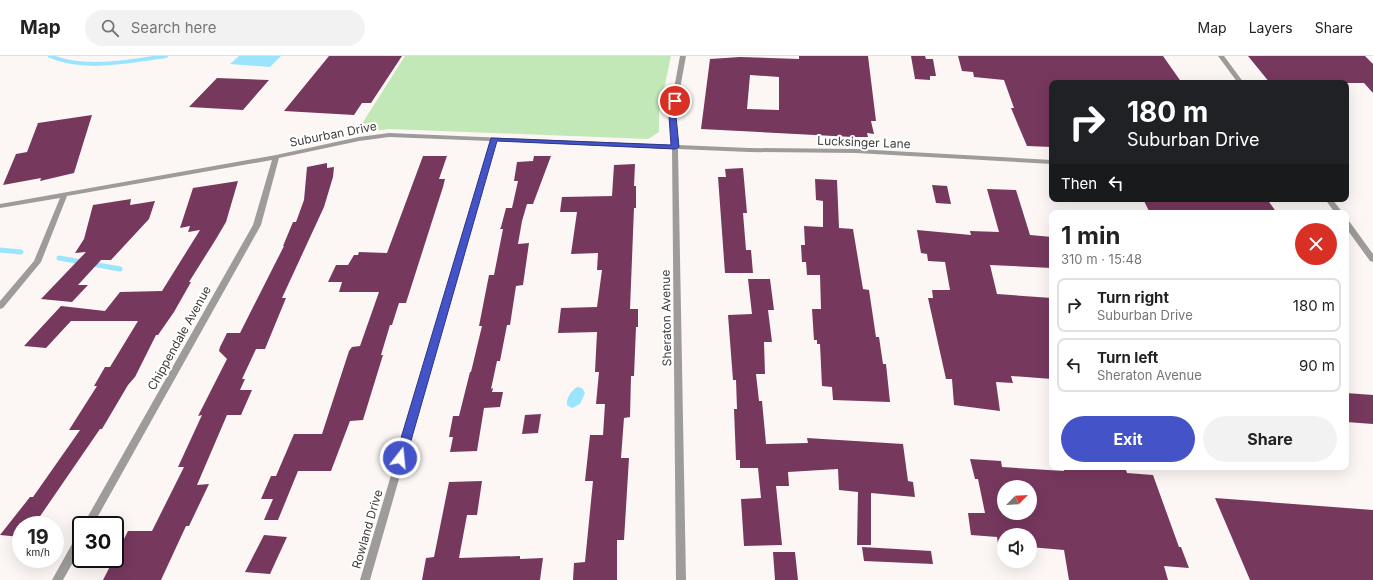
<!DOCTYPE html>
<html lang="en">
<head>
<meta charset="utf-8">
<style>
	body { margin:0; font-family:Inter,sans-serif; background:#f2f2f2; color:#222; height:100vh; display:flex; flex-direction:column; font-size:15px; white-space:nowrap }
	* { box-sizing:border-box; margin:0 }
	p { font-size:13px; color:#767676 }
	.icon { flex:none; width:22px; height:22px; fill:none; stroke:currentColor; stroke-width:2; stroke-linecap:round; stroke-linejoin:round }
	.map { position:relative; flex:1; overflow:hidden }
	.side { position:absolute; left:1049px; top:154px; width:300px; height:260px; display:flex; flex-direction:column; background:#fff; border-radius:8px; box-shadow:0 4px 16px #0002 }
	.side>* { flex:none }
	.hud { position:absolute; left:1049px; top:24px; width:300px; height:122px; border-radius:8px; box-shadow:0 4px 16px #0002; background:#202124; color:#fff; overflow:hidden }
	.needle { width:26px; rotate:66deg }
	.controls { position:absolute; left:997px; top:424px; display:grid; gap:8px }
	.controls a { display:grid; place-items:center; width:40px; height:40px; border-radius:50%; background:#fff; box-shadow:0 4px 16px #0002; font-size:20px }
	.speed { position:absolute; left:12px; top:460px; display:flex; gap:8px; font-size:20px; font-weight:700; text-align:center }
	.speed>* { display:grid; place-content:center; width:52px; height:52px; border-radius:50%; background:#fff; box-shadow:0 4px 16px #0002; line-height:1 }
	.speed small { font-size:10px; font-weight:400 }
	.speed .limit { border:2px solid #111; border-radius:6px; background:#fff; color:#111 }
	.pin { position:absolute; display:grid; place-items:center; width:34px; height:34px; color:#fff; margin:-17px; border:2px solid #fff; border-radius:50%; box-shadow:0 1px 4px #0007 }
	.me { position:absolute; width:44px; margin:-22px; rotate:16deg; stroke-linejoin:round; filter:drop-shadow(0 0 3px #0008) }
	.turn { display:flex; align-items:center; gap:14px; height:84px; padding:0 12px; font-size:18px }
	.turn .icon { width:52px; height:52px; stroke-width:2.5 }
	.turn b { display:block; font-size:28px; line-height:34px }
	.then { display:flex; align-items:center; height:38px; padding:0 12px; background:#0003; gap:8px; font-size:15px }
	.round { display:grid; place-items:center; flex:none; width:42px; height:42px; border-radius:21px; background:#f2f2f2 }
	.summary { display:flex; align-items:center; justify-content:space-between; height:68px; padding:0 12px }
	h1 { font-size:24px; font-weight:700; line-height:30px }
	.primary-button { display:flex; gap:8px; margin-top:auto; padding:8px 12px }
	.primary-button a { flex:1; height:46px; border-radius:24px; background:#4453c8; color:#fff; font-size:16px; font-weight:700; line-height:46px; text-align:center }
	.primary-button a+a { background:#f2f2f2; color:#222 }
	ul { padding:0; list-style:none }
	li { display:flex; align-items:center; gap:12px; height:54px; margin:0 8px 6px; padding:0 4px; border:2px solid #e0e0e0; border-radius:8px }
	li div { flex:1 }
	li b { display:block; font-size:15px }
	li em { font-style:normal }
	header { display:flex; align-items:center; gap:24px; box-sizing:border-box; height:56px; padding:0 20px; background:#fff; border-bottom:1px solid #e0e0e0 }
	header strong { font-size:19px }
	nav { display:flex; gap:22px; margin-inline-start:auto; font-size:14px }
	.search { width:280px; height:36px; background:#f2f2f2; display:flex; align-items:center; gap:10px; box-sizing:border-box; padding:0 14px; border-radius:22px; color:#767676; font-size:15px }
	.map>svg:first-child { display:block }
</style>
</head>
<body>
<header>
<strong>Map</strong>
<div class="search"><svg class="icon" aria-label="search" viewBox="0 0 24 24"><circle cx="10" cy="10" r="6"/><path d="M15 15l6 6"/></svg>Search here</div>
<nav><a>Map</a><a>Layers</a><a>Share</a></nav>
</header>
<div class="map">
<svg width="1373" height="524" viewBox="0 0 1373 524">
	<rect width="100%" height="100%" fill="#fcf7f4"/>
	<!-- green -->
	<path fill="#c3e8b7" d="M405 0H671L659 57V76L648 83 389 73 356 77Z"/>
	<!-- water -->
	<path fill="#9ae5fd" d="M239 0H281L270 11 230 8Z
		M577 331 582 332 585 337 580 348 572 352 567 349C566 342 571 335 577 331Z"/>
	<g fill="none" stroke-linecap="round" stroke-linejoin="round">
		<!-- stream-far1 -->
		<path stroke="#9ae5fd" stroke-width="4" d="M50 0C85 15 129 5 166 0"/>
		<!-- stream -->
		<path stroke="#9ae5fd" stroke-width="5" d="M0 194 21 196
			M59 202 120 213"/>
	</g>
	<!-- building -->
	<path fill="#77385e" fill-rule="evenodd" d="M329 0H402L371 47H362L354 59 284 55Z
		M799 0H868L876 65H871L874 78 867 77 868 81H853L701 73 710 3 740 1 799 3ZM750 19 779 21V54L747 53Z
		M911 0H925L926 3H933L936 20H930V24L915 23Z
		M958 0H1163L1182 27H1052V91L1027 90 1011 52H1014L1004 24 974 21 973 16 962 15Z
		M1248 0H1365L1373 8V37L1364 27H1270Z
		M217 22 269 24 243 54 189 51Z
		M92 59 74 117 40 125 41 122 3 129 16 98 27 96 38 67Z
		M423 100H447L439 123H445L443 131 406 247H399L392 269H390L381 299H383L363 364 350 365 331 415H298L278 464H264L273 443H261L271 420H276L294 378H322L349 295 352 291 360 290 379 236H339L342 226H328L336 209H348L354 199H358L359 196 387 197Z
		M534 100H551L533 148H527L522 165 518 188 529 187 523 229 516 230 510 269H507L500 305H497L491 333 493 332 492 336H503L500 351 484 352 477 395 450 396 453 381H449L453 360H459L470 316H471L482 270H479L489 219H494L503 173H500L501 171 506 152H512L518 125H514L517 106 533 105Z
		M327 107V112L334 111 333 121 324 151 282 242H286L265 293H256L242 323H245L240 334H252L241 359H227L197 429 209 428 189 470H186L161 524H103L128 475H152L184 411H178L202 359 198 360 227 303 219 295 220 291 227 277H240L284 190H283L293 166H296L304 144 307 111Z
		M635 108 634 130H636V152H634L630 253H638V271H636L634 320H631L630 361 624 362 621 402H629L624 484H617V524H573L574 507 585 506 593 425H585L590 379H603L605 348H596L599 316H595L597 276 558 277 561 252 597 251 602 214H597L598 197 571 198 577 156H560L562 141 612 140 614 109Z
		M743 112 747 157H743L746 194H751L753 217H725L718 121H726L725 113Z
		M815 123 837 124 839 172 853 173 863 233 869 234 876 281H879L883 308H886L890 346 833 344 832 331 822 330 820 288H817V284H814L812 253H821L820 219H807L806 206H802L801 189H805L804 170 823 171V145L816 144Z
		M238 125 226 166 216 183 189 226H191L174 256 158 279H156L135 321 128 329 102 373H100L34 469H21V481L0 479 30 441H33L80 374H69L97 330H94L105 311H110L138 265H71L46 292 24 290 61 250 105 255 120 236 162 235 200 174 188 176 190 170 180 172 193 132Z
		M932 129 947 130 951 148 936 147Z
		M987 133 1016 134 1030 179 1052 181V212L990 209 997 238 1052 242V323L1011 320 1013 327 996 326 1000 355 954 349 952 323H946L928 242H933L932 234H950L945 206 928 205 927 198 921 197 917 174 971 179 970 175 999 176Z
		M131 143 130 149 155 145 149 163 111 204H101L78 229H88L72 246 41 243 86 196 75 197 84 183 93 149Z
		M1143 143H1267L1277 157H1150Z
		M748 223H770L774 254H768L772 286H764L765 318H756L759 345H762L766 388 808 387 807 382 903 388 908 425 913 426 915 441 871 437V489H857L858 436 839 434 838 413 788 416 789 430H776L782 489 744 490 741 443 761 442 758 412H740V404H736L734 353H737L736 324H733L728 259 752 258Z
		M1346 337 1373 339V368L1346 366Z
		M541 358 538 377 522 378 525 359Z
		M970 403 1001 405 1002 411 1064 415 1063 411H1125L1127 417 1153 419 1179 491H1181L1189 512 1164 510 1168 524H1069L1064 494 1030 491V479H1004V489L998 488 997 481 971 479 968 457H985L978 423H975ZM1004 431H1030V457H1004Z
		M482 425 477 459H467L459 502 520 500V503L543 502 540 524H422L426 502 434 501 449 426Z
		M1215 442 1373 454V524H1250Z
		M264 479 287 481 270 518 245 516Z
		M862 491 931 495 933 508 864 505Z
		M773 496H795L798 524H775Z"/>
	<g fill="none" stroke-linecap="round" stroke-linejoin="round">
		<!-- minor -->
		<path fill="#9e9c9b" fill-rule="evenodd" d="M680 0H686L675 60 678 89 749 92 856 93 1052 104V108L856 97 749 96 678 93 686 524H676L672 93 496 85 370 524H360L490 85 389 81 359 85 279 102 261 169 93 469H83L253 169 272 104 67 140 41 206 3 252 0 253V245L34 205 60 142 0 152V148L276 99 359 81 389 77 672 89 669 60Z
			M1218 0H1224L1244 27H1238Z
			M1325 143H1332L1343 157H1335Z
			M1346 165H1349L1373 198V206L1370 205 1346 172Z
			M81 477V492L63 524H52L77 479Z"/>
	</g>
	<!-- route -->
	<path fill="#4453c8" stroke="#2c3682" d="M675 43 678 45 676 60 679 91 675 93 497 85 406 402 404 406H397L395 402 491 82 671 89 669 60 672 45Z"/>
	<g text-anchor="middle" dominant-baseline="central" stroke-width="4" stroke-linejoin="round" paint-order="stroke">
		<!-- street labels -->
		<g font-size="12" fill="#3e3d3c" stroke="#fff">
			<text transform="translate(333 78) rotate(-11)">Suburban Drive</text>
			<text transform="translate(864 86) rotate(2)">Lucksinger Lane</text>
			<text transform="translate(666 262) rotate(-91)">Sheraton Avenue</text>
			<text transform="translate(179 282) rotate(-61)">Chippendale Avenue</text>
			<text transform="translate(367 473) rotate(-74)">Rowland Drive</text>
		</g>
	</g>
</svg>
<div class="controls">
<a><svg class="needle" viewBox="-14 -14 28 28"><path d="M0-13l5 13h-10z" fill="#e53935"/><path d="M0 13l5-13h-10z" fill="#767676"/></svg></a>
<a><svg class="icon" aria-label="sound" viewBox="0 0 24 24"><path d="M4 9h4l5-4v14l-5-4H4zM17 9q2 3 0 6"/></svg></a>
</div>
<div class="speed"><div>19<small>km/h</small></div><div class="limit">30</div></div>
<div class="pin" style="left:675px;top:45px;background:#d93025"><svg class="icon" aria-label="arrive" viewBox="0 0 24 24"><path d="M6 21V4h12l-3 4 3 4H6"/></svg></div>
<svg class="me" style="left:400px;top:402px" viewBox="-20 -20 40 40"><circle r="17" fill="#4453c8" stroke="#fff" stroke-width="3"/><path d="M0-11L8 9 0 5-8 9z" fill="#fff"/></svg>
<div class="hud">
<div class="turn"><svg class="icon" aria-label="right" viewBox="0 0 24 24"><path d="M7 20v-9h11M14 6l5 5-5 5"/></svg><div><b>180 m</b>Suburban Drive</div></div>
<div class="then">Then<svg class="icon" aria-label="left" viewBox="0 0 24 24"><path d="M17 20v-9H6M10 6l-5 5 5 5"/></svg></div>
</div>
<section class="side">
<div class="summary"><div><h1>1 min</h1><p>310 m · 15:48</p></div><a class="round" style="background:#d93025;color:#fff"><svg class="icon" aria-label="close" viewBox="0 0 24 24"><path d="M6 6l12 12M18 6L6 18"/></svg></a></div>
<ul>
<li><svg class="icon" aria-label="right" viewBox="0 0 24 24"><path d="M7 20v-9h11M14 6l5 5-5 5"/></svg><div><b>Turn right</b><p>Suburban Drive</p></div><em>180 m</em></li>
<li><svg class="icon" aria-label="left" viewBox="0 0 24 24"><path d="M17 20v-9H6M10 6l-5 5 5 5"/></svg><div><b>Turn left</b><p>Sheraton Avenue</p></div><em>90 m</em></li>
</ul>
<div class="primary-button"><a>Exit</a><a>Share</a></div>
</section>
</div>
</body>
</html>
